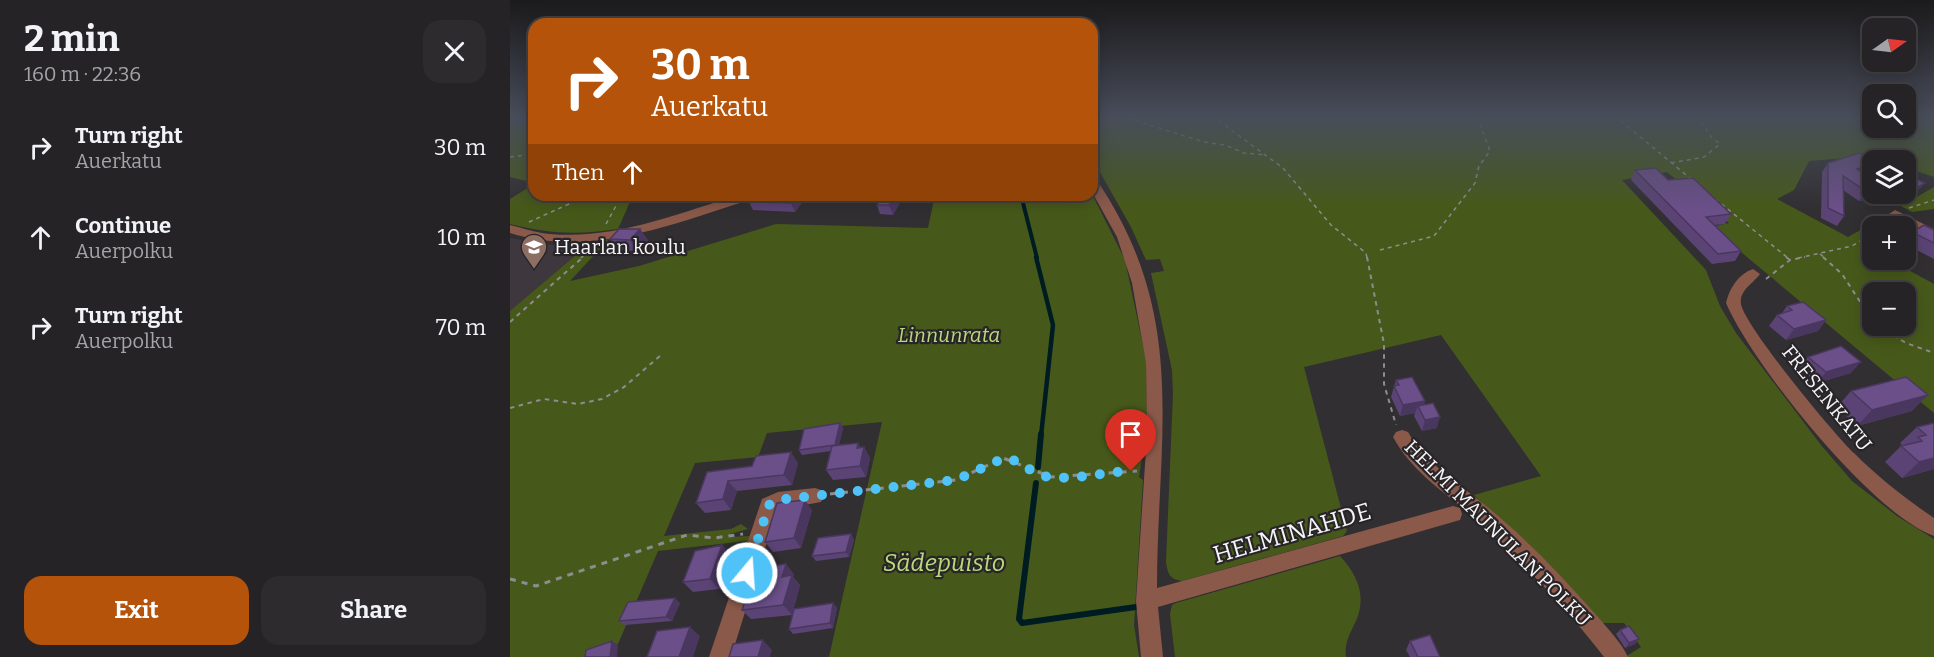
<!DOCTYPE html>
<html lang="en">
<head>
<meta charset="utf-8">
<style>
	body { margin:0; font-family:Bitter,serif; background:#2d2b2e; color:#f1f3f6; height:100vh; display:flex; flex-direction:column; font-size:22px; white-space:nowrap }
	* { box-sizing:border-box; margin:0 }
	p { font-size:20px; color:#a3a4a7 }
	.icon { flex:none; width:33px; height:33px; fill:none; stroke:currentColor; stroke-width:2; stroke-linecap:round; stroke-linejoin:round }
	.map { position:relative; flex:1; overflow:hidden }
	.drawer { display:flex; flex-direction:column; background:#252326; width:510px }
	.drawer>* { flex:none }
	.banner { position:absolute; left:18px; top:18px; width:570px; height:183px; border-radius:18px; box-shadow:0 3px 15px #0003,0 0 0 2px #424043; background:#b45309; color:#fff; overflow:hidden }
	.needle { width:39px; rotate:76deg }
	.fabs { position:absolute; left:1352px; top:18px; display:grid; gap:12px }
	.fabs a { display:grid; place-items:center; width:54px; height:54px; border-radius:12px; background:#252326; box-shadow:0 3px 15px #0003,0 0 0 2px #424043; font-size:30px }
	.pin { position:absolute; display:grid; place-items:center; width:51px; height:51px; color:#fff; margin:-62px -26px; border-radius:50% 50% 50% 0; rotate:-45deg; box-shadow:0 0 6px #0007 }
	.pin .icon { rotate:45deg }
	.me { position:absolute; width:66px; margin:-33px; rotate:18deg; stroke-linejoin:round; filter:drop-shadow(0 0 4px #0008) }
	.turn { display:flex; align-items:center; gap:21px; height:126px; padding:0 24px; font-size:27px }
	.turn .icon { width:78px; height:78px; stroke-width:2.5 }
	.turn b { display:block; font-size:42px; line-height:51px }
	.then { display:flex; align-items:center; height:57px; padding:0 24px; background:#0003; gap:12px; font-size:22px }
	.round { display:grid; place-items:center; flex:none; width:63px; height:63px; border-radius:18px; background:#2d2b2e }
	.overview { display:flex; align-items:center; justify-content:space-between; height:102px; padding:0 24px }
	h1 { font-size:36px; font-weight:700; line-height:45px }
	.primary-button { display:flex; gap:12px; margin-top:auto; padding:12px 24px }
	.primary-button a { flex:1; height:69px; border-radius:18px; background:#b45309; color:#fff; font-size:24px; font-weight:700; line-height:69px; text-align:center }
	.primary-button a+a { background:#2d2b2e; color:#f1f3f6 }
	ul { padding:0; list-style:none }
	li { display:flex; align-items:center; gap:18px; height:90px; padding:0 24px }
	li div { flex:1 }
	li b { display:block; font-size:22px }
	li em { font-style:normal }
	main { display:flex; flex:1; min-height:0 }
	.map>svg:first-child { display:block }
</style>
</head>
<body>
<main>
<section class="drawer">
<div class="overview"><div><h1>2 min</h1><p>160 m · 22:36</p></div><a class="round"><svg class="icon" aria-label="close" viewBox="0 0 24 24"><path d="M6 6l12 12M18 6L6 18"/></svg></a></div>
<ul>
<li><svg class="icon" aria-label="right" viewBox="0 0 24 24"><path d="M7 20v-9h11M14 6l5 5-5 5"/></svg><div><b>Turn right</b><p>Auerkatu</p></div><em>30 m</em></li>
<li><svg class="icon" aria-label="ahead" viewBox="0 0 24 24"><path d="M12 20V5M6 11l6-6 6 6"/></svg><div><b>Continue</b><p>Auerpolku</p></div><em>10 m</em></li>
<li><svg class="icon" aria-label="right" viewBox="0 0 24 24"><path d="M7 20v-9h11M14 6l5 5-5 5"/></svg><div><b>Turn right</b><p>Auerpolku</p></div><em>70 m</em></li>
</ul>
<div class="primary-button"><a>Exit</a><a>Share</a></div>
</section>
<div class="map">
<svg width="1424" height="657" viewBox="0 0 1424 657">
	<rect width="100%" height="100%" fill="#312f32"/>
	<!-- built -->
	<path fill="#3e373e" d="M0 238 42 245 80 243 0 311Z"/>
	<!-- green -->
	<path fill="#47591a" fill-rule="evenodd" d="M583 116H1362V128H1395V116H1424V177L1395 167V160H1375L1360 156 1299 161 1284 190 1267 199 1338 237 1370 219 1393 226H1362V244L1358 247 1362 250V260H1380L1424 284V413L1201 227 1219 223 1157 172 1112 180 1196 270 1210 306 1226 333 1311 445 1342 481 1387 516 1424 539V657H1115L1131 647 1114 623H1086L1056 585 964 495 1031 476 931 335 794 367 837 531 833 536 672 581C659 579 658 574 656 562L663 394 662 370 641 273 654 271 650 259 636 260 621 227 582 158ZM1362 292H1395V326H1362Z
		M0 123 24 126V183L0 177Z
		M24 184V195H123L108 229C69 235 38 234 0 224V199Z
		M1424 187V209L1402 212 1391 206Z
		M582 194 615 260 636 360 637 427 629 477 633 480 624 625 629 657H319L372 422 257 433 248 457 185 463 154 536 221 529 231 524 238 529 220 534 218 537 242 536 222 594 218 595 236 541 148 551 108 644 73 657H0V311L80 243 98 240 60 281 129 266 266 224 418 228 425 195Z
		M830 556C847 574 857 596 846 621 840 633 834 644 836 657H665L660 614 662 605 666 603Z"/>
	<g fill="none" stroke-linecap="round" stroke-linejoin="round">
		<!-- stream-far2 -->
		<path stroke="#001c23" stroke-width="4" d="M511 195 527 258"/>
		<!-- stream-far1 -->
		<path stroke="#001c23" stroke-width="4.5" d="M526 257 543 325 531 436"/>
		<!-- stream -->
		<path stroke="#001c23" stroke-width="6" d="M528 467 531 434
			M526 483 509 619 512 623 626 607"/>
		<!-- path-far2 -->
		<path stroke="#8e8c8f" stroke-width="1.5" stroke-dasharray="4 4" stroke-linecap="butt" d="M610 116 694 142 715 145 734 153 756 155
			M702 116 773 168 821 225 856 253 857 258
			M1105 116 1181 179
			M0 157 24 154
			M1161 163 1194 157 1210 144 1201 137 1188 116
			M1199 194 1278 258
			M1399 208 1424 200
			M19 222 79 195
			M96 224 112 195
			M870 250 924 236 965 183 969 166 980 151 967 116
			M1310 254 1315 258
			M71 258 82 247
			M1288 258 1342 246 1362 234"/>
		<!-- path-far1 -->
		<path stroke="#8e8c8f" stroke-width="2" stroke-dasharray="4.5 4.5" stroke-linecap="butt" d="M857 257 874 344V384L886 425
			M1276 257 1280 260
			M1313 257 1332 274 1362 320
			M1256 279 1280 260 1295 257
			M0 322 73 257
			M1368 326 1396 343 1424 353
			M0 408 34 399 68 404 92 399 114 387 151 355"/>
		<!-- path -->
		<path stroke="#8e8c8f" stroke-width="3" stroke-dasharray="6 6" stroke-linecap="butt" d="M320 494 446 480 493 458 541 477 627 471
			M0 579 26 586 177 535 204 538 233 534"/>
		<!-- street -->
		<path fill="#8a5949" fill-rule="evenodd" d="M582 178 586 179C680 317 647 435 647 588L943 506 950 508 952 514 950 520 648 607 653 657H631L626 601 637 434 636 363 622 283 607 237 582 192Z
			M229 195H248L246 198C167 222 83 259 0 233V225C13 228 26 233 40 234 104 240 169 213 229 195Z
			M1385 210 1424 229V238L1380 217 1379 214Z
			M1243 269 1250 274C1244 283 1229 290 1231 304 1234 325 1325 436 1345 454 1369 478 1396 499 1424 518V536C1362 514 1242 364 1216 303 1219 289 1228 274 1243 269Z
			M892 430 898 432C915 462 944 480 970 501 1013 535 1052 576 1088 617 1098 629 1111 642 1118 657H1094C1056 608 1013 563 968 521 938 494 903 474 883 437L886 432Z
			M305 488 311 490 314 496 311 502 267 510 221 657H199L252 499 268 492Z"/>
	</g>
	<!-- wall -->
	<path fill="#5b4475" d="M0 116H24L17 125 0 122Z
		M1362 160V168L1360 171 1354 173 1362 194H1371L1369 197 1349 201 1333 190 1334 216 1327 226 1311 218 1312 172 1318 163Z
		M1125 170 1158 180 1221 214 1215 224 1205 225 1231 251 1225 261 1202 264 1121 180Z
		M1411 188 1389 201 1371 194H1395Z
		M239 195H290L293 201 285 212 243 210 239 202Z
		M373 195H415L413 199H392L383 215 370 214 367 205Z
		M1424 230V259L1395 244V241L1402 232Z
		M100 239 138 240 128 251 107 250Z
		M1277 306 1316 320 1308 331 1276 340 1259 326 1267 315 1272 313Z
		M1298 357 1341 373 1307 383 1290 368Z
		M886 380 915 404 927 428 912 431 904 416 905 413 890 416 881 397Z
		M1341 391 1402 411 1347 426 1327 407Z
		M330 423 333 428 329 445 348 443 351 448 354 447 360 458 356 477 323 480 316 470 321 451 292 455 289 450Z
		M1424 423V469L1392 478 1375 462 1391 446H1393L1390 443 1407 427Z
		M288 463 282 485 227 491 221 510 195 513 186 503 242 466Z
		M302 510 291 548 263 552 255 542Z
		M341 534 344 540 339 557 306 561 302 556Z
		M212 545 221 555 209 589 183 592 173 582Z
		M284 574 283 577 290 585 282 615 241 619 232 610Z
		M170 603 162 621 115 625 109 621Z
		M323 603 327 608 323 628 283 634 279 629Z
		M1110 630 1129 639 1125 644 1115 648 1106 634Z
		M900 641 930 657H900L896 650Z"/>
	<!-- shaded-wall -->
	<path fill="#4a375f" d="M14 116H24V121L17 125 12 117Z
		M1362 163V168L1360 171 1340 179 1347 169Z
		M1415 183 1411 188 1389 201 1393 196Z
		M1362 190V194H1371L1369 197 1349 201 1356 191Z
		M287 195H290L293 201 285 212 281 203Z
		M386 195H391L392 199 383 215 379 205Z
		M130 229 138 240 128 251 120 240Z
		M1316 320 1308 331 1276 340 1284 329Z
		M1351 362 1341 373 1307 383 1316 372Z
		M1418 395 1402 411 1347 426 1362 410Z
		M915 401 912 412 908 406 905 413 890 416 893 405Z
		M930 417 927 428 912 431 915 420Z
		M330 423 333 428 328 450 325 445Z
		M348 443 353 452 354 447 360 458 356 477 350 466 347 448Z
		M281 452 288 463 282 485 274 475Z
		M1424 458V469L1392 478 1409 462Z
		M218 481 227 491 221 510 213 499Z
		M295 500 302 510 291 548 284 538Z
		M341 534 344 540 339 557 336 552Z
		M212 545 221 555 209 589 200 579Z
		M276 564 284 574 283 577 290 585 282 615 273 605 272 577Z
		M165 598 170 603 162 621 156 617Z
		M323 603 327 608 323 628 320 623Z
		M180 627 190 636 183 657H169Z
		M1129 639 1125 644 1115 648 1119 643Z
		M253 640 262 650 260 657H248Z
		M102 641 108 645 107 657H100Z"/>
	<!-- building -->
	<path fill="#6a4f88" stroke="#4a375f" stroke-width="1.5" d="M1349 153 1364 160H1362V163L1347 169 1362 179V190L1356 191 1333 176 1334 216 1318 208V163Z
		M1146 168 1158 180 1183 178 1221 214 1196 217 1231 251 1208 254 1125 170Z
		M1395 174 1415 183 1393 196 1387 194H1395Z
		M239 195H287L281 203 239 202Z
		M373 195H386L379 205H367Z
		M1414 225 1424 230V243L1402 232Z
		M109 229H130L120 240 100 239Z
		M1293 302 1316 320 1284 329 1267 315 1282 310 1277 306Z
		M1331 346 1351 362 1316 372 1298 357Z
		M902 377 915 401 893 405 884 386 889 385 886 380Z
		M1396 377 1418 395 1362 410 1341 391Z
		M923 403 930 417 915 420 908 406Z
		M330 423 325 445 289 450 294 429Z
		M1424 423V458L1409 462 1391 446 1412 441 1408 437 1416 435 1407 427Z
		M348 443 347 448 354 447 350 466 316 470 322 446Z
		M281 452 274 475 218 481 213 499 186 503 197 472 242 466 246 456Z
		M295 500 284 538 255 542 267 503Z
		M341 534 336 552 302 556 308 538Z
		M212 545 200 579 173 582 185 551Z
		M276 564 272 577 282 575 273 605 232 610 246 568Z
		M165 598 156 617 109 621 118 602Z
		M323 603 320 623 279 629 284 609Z
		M1119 626 1129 639 1119 643 1110 630Z
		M180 627 169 657H137L147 631Z
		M920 635 930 657H908L900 641Z
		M253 640 248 657H219L223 644Z
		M102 641 100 657H75L76 650Z"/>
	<!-- sky -->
	<linearGradient id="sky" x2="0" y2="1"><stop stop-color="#1b1a1c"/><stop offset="0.56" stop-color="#484d5a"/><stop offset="1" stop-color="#484d5a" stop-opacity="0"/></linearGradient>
	<rect width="1424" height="208" fill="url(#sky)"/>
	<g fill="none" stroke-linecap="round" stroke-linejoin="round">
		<!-- route -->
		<path stroke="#4fc3f7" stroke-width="10" stroke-dasharray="0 18" d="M237 573 259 505 268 500 446 480 494 458C511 459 522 476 540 477 566 480 594 472 621 471"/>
	</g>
	<!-- icons -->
	<defs>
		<g id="school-pin" transform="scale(1.35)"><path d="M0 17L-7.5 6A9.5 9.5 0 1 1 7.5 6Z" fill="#8d6e63" stroke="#282528"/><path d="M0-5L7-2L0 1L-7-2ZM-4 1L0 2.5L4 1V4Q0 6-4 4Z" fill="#fff"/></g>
	</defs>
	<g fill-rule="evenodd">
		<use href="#school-pin" x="24" y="247"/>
	</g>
	<g text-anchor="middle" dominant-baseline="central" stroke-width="4.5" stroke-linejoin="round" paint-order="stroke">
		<!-- poi labels -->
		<g font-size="20" fill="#f6f4f6" stroke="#282528" text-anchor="start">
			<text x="44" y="247">Haarlan koulu</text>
		</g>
		<!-- park labels -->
		<g font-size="20" font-style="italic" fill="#bad97c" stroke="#282528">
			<text x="439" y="335">Linnunrata</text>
		</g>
		<!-- street labels -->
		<g font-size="20" fill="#f6f4f6" stroke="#282528">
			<text transform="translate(1317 398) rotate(51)">FRESENKATU</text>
			<text transform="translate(988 533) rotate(45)">HELMI MAUNULAN POLKU</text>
		</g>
		<!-- near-street labels -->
		<g font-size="24" fill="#f6f4f6" stroke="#282528">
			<text transform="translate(782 533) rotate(-16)">HELMINAHDE</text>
		</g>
		<!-- near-park labels -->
		<g font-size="24" font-style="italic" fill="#bad97c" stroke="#282528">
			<text x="434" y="563">Sädepuisto</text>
		</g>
	</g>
</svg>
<div class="fabs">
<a><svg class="needle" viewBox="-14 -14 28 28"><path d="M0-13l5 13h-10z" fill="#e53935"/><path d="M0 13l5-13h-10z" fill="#a3a4a7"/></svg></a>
<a><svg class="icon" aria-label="search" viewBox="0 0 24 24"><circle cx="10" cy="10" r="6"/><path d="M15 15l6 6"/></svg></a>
<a><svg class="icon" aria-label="layers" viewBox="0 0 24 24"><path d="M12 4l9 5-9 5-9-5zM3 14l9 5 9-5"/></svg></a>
<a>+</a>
<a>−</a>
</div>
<div class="pin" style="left:621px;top:471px;background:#d93025"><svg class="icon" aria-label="arrive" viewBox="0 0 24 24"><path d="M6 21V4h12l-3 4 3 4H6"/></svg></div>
<svg class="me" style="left:237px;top:573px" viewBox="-20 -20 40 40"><circle r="17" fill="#4fc3f7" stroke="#fff" stroke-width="3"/><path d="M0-11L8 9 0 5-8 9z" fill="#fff"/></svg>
<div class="banner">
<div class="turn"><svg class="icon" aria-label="right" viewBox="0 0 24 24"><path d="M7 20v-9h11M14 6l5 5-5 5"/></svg><div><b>30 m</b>Auerkatu</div></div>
<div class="then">Then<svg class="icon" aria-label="ahead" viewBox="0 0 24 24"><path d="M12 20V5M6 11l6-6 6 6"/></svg></div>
</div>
</div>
</main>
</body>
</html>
